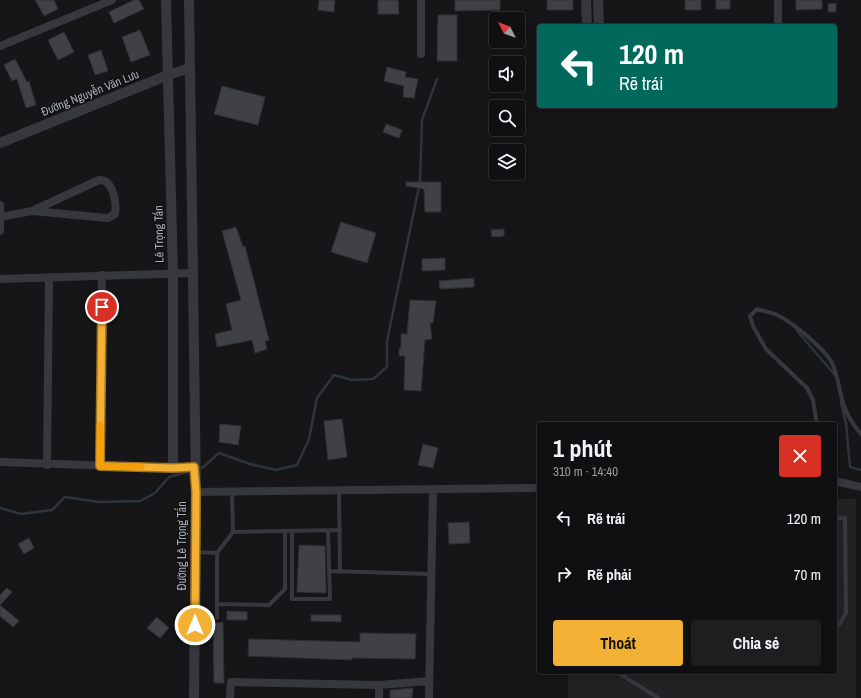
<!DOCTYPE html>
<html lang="vi">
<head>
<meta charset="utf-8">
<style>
	body { margin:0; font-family:"Archivo Narrow",sans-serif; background:#1e1e20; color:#f1f3f6; height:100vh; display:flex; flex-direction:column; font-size:15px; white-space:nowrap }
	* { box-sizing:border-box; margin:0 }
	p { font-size:13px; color:#9c9d9f }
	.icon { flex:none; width:22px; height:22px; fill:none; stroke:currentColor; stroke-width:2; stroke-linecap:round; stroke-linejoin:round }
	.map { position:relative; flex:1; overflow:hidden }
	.panel { position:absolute; left:537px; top:422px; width:300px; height:252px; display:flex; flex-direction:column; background:#101012; border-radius:4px; box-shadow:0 2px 10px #0003,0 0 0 1px #303032 }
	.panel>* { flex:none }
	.guide { position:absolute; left:537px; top:24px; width:300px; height:84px; border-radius:4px; box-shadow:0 2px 10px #0003,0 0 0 1px #303032; background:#00695c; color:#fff; overflow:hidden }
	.needle { width:26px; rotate:312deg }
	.controls { position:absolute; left:489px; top:12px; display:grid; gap:8px }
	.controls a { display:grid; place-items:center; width:36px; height:36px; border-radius:4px; background:#101012; box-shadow:0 2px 10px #0003,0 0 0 1px #303032; font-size:20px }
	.pin { position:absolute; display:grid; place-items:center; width:34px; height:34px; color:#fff; margin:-17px; border:2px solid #fff; border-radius:50%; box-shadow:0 1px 4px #0007 }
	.me { position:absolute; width:44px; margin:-22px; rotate:0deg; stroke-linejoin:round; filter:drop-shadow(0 0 3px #0008) }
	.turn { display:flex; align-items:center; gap:14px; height:84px; padding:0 16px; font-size:18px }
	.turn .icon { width:52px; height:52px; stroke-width:2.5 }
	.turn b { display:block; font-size:28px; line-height:34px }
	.round { display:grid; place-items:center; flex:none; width:42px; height:42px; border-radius:4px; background:#1e1e20 }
	.headline { display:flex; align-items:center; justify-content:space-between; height:68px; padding:0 16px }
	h1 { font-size:24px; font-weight:700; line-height:30px }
	.cta { display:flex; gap:8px; margin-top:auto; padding:8px 16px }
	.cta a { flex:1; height:46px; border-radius:4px; background:#f2b134; color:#111; font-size:16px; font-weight:700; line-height:46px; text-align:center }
	.cta a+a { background:#1e1e20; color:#f1f3f6 }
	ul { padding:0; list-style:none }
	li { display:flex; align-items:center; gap:12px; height:56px; padding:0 16px }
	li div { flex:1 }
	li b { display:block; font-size:15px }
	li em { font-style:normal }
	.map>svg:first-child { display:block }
</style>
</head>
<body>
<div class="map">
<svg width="861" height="698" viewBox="0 0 861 698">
	<rect width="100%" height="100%" fill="#161618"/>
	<!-- built -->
	<path fill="#222225" d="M835 499H856V698H568V672H835Z"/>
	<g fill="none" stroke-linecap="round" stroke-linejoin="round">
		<!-- stream -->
		<path stroke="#2c353c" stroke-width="2.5" d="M797 331 835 375
			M841 403 846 423 850 467 861 470
			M202 468 219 453 250 464 276 470 297 465 309 439 317 398 334 375 352 380 373 379 387 367V341L420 182 422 120 437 79
			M0 508 21 514 52 510 65 497 99 502 140 501 155 493 169 477 187 472"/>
	</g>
	<!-- building -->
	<path fill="#404145" stroke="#303034" d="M35 0H54L58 9 44 16Z
		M134 0H139L144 9 114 23 109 12Z
		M319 0H335L334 12 318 10Z
		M378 0H398L399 14H378Z
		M455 0H500V10L455 11Z
		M547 0H573V10H547Z
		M685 0H701V10H685Z
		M716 0H730V9H716Z
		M796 0H822V9L796 10Z
		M836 3V12H828V4Z
		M438 15H457V61H437Z
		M140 30 150 55 131 62 122 37Z
		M64 32 74 52 58 60 48 40Z
		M101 50 108 71 95 75 88 55Z
		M15 59 27 82 29 81 36 105 26 108 17 79 12 81 4 65Z
		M387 67 406 72 405 77 418 79 414 98 403 97 404 86 384 81Z
		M222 86 265 97 258 125 214 114Z
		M386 124 402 130 399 138 383 132Z
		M406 182H441V212H425L424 189 406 186Z
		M341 222 376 233 367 263 331 252Z
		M236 227 243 247 245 246 269 340 265 341 267 349 255 353 252 340 217 347 215 334 232 330 226 304 241 300 222 231Z
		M504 229V236L492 237 491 230Z
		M445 258V270L422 271V259Z
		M474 278V287L440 289 439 281Z
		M410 300 436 301 433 323H430L432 339 425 340 421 391 404 390 405 356H399V348L401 349V334H407Z
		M342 419 347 457 328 460 324 421Z
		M220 424 241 426 238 445 219 442Z
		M423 444 438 448 433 468 418 465Z
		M469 522 470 543 449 544 448 523Z
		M29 538 34 548 24 554 18 544Z
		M299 545 325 546 326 593 297 592Z
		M7 588 12 592 0 605 19 621 13 627 0 616V595Z
		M227 611 247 612V620H227Z
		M311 615H341V622L311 621Z
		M157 617 169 628 160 638 147 628Z
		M223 622 224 683H214L213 623Z
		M360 633 416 634 415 659 352 658V660L248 656 249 639 360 642Z
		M413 688 412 698H390V690Z"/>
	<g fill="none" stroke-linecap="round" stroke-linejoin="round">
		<!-- service -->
		<path stroke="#37383d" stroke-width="4" d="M817 424 813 400 807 388 766 349 753 326 750 316 757 309C763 311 771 312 777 315 792 322 822 347 831 361 838 374 839 389 843 403 847 415 853 425 861 434
			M232 491 233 532
			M339 491 340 572
			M835 518H845L846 613 839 625 835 623
			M292 531V599H330L328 531
			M196 552 217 553
			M329 571 431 574
			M217 604 269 605 285 589V531
			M217 618V553L233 532 340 530
			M617 672 658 698"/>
		<!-- minor -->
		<path stroke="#37383d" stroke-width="8" d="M778 0V26
			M0 46 112 0
			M421 54V0
			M0 205V231
			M0 217 32 211 108 218 115 214C117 203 113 179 99 180L32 211
			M0 279 194 273
			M0 462 173 468 194 467
			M47 465 49 277
			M100 466 102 275
			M835 481 861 487
			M196 492 539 488
			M230 698 231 682 379 685 429 681
			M379 698V685
			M429 698 433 489"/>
		<!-- tertiary -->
		<path stroke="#37383d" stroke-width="10" d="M166 0 173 274V468
			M189 0 196 492 194 698
			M586 0 587 26
			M598 0 599 26
			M0 143 168 75 190 68"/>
	</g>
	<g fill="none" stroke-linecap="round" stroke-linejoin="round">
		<!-- route casing -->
		<g stroke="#9d7322" stroke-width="10">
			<path id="route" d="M102 307 100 466 173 468 194 467 196 492 195 625"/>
		</g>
		<!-- route -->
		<use href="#route" stroke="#f2b134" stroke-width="7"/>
		<!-- slow -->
		<path stroke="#f59e0b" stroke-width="7" d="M100 425V466L141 467"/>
	</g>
	<g text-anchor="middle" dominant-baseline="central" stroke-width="3" stroke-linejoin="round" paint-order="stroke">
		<!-- street labels -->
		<g font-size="12" fill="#a8adb8" stroke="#111113">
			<text transform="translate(90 93) rotate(-22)">Đường Nguyễn Văn Lưu</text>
			<text transform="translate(159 234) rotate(-91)">Lê Trọng Tấn</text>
			<text transform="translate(182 546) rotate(-90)">Đường Lê Trọng Tấn</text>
		</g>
	</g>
</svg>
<div class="controls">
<a><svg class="needle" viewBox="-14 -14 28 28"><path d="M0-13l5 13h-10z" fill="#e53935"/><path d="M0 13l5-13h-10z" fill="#9c9d9f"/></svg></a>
<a><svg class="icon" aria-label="sound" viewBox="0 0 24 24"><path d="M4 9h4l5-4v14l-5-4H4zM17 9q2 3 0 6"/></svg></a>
<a><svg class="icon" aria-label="search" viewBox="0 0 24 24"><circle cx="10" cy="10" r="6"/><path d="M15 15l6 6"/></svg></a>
<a><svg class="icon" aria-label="layers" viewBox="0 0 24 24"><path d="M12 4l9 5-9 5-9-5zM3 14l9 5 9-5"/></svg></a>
</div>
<div class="pin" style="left:102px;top:307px;background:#d93025"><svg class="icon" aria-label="arrive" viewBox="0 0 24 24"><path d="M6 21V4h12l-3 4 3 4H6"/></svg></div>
<svg class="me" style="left:195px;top:625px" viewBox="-20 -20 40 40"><circle r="17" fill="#f2b134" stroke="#fff" stroke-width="3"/><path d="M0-11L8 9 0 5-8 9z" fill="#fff"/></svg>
<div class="guide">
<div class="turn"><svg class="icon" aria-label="left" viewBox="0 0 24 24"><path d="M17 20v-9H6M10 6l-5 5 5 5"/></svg><div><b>120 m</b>Rẽ trái</div></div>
</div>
<section class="panel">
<div class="headline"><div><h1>1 phút</h1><p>310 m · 14:40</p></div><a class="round" style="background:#d93025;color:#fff"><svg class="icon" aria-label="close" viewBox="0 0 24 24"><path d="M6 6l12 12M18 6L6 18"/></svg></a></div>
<ul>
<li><svg class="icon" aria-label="left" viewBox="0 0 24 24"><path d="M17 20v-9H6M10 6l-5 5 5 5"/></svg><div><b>Rẽ trái</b></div><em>120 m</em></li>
<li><svg class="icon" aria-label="right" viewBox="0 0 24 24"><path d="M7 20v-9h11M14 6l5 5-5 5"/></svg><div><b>Rẽ phải</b></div><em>70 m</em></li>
</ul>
<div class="cta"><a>Thoát</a><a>Chia sẻ</a></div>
</section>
</div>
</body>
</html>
